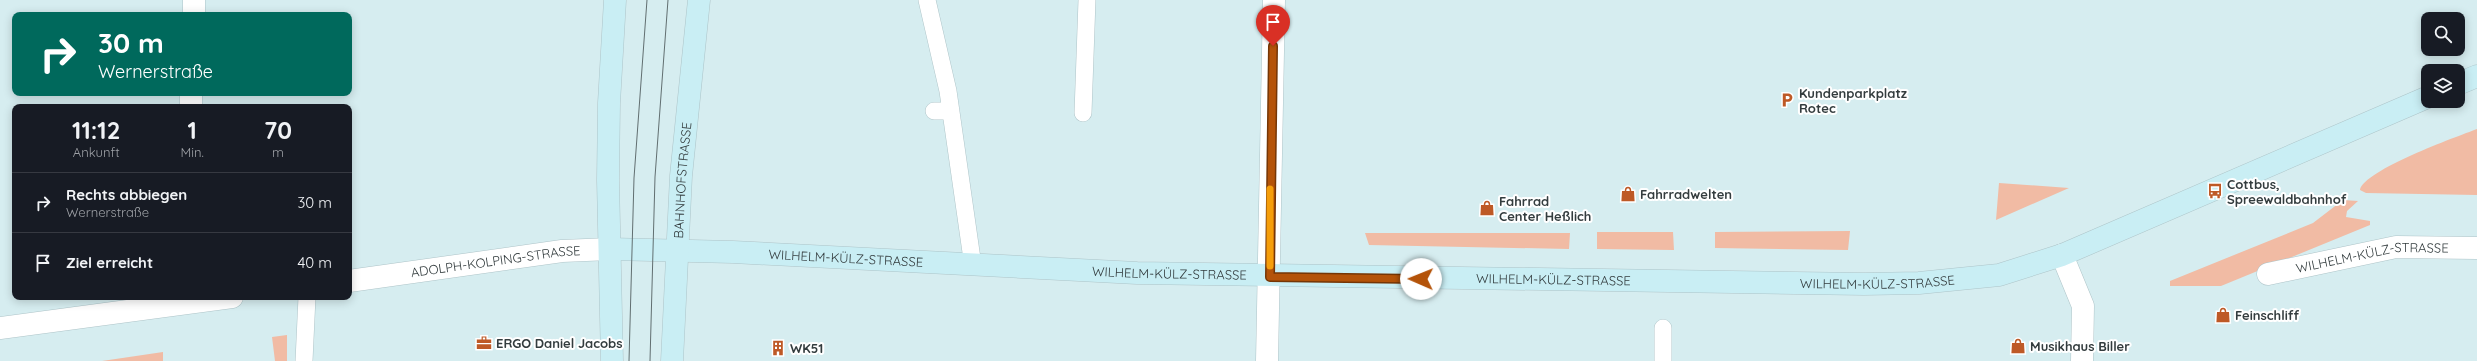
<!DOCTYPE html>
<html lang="de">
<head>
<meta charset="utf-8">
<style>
	body { margin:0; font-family:Quicksand,sans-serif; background:#20242c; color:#f1f3f6; height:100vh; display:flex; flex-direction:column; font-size:15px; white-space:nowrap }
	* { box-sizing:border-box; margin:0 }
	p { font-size:13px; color:#9ea1a6 }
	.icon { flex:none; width:22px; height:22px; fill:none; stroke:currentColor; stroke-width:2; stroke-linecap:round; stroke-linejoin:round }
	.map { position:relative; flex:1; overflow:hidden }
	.sheet { position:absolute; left:12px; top:104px; width:340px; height:196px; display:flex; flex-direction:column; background:#171b24; border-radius:8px; box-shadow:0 2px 10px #0003 }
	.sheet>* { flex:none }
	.guide { position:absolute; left:12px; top:12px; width:340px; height:84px; border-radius:8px; box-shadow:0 2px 10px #0003; background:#00695c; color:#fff; overflow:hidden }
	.fabs { position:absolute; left:2421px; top:12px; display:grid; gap:8px }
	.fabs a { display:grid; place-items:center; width:44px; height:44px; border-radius:8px; background:#171b24; box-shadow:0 2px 10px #0003; font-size:20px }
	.pin { position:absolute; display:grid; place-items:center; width:34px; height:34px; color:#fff; margin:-41px -17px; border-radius:50% 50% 50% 0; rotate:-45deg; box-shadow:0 0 4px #0007 }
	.pin .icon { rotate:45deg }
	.me { position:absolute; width:44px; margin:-22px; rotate:271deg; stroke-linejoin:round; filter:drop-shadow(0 0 3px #0008) }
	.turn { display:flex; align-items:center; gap:14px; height:84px; padding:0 20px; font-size:18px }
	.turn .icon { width:52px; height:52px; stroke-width:2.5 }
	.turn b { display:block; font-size:28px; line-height:34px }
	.eta { display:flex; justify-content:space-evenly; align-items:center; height:68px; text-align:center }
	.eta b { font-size:24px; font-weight:700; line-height:28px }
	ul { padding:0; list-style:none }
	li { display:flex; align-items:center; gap:12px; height:60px; padding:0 20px; border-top:1px solid #363941 }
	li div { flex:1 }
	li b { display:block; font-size:15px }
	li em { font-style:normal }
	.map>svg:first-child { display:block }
</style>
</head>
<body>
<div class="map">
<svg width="2477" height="361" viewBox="0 0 2477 361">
	<rect width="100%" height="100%" fill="#d6edf0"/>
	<!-- green -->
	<path fill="#f1bba4" d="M2477 129V195L2366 193 2360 190C2364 170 2456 137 2477 129Z
		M1999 183 2069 188 1996 220Z
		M2343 200 2358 201 2347 211 2346 217 2370 221V225L2221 286H2170V281L2313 223Z
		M1850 231 1848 250 1715 248V232Z
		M1597 232H1673L1674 250 1597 249Z
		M1365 233H1570L1569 249 1369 245Z
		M287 335V361H275L272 337Z
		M163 352V361H102Z"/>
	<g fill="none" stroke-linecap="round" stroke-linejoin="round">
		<!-- lane casing -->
		<g stroke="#aec4c8" stroke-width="18">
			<path id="lane" d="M927 0 948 91 973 266
				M934 111H950
				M1083 113 1087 0
				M304 361 307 297
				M1663 361V328"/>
		</g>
		<!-- street casing -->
		<g stroke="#aec4c8" stroke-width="23">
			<g id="street">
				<path d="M194 15V0"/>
				<path d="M191 107V93"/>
				<path d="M2062 255 2083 306 2082 361"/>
				<path id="s1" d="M2268 274 2396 247 2477 248"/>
				<path id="s2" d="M349 281 562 251 610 249"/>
				<path d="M0 328 232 297"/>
				<path d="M1267 361 1274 0"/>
			</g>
		</g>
		<!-- secondary casing -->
		<g stroke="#aec4c8" stroke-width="23">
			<g id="secondary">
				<path d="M2458 84 2477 76"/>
				<path id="s3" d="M610 249 733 252 1137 273 1864 284 1919 283 1999 275 2062 255 2428 97"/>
				<path d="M612 361 608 180 609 103 615 0"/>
				<path id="s4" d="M672 361 681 176 699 0"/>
			</g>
		</g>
		<!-- lane -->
		<use href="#lane" stroke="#fff" stroke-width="17"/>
		<!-- street -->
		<use href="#street" stroke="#fff" stroke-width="22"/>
		<!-- secondary -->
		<use href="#secondary" stroke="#c9eef4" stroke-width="22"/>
		<!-- tram -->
		<path stroke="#616e70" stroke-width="1" d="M629 361 634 178 647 0
			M650 361 655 177 668 0"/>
	</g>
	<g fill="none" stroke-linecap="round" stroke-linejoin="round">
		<!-- route casing -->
		<g stroke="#753606" stroke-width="10">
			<path id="route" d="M1273 46 1270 277 1421 279"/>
		</g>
		<!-- route -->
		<use href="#route" stroke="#b45309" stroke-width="7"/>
		<!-- slow -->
		<path stroke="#f59e0b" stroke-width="7" d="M1270 266V189"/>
	</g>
	<!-- icons -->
	<defs>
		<g id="parking-bare" transform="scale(1.2)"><path d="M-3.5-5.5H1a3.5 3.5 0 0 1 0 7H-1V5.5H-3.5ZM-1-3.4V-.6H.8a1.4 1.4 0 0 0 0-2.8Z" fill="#be5926" stroke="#fff" stroke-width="2.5" paint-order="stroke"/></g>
		<g id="bus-bare" transform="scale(1.2)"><path d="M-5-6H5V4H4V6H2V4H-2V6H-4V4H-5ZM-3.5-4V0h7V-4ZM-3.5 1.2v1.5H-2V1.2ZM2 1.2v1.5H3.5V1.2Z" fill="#be5926" stroke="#fff" stroke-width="2.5" paint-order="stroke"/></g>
		<g id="shop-bare" transform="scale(1.2)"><path d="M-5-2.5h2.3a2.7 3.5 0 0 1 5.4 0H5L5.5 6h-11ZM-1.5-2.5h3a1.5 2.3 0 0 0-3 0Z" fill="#be5926" stroke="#fff" stroke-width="2.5" paint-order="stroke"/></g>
		<g id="office-bare" transform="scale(1.2)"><path d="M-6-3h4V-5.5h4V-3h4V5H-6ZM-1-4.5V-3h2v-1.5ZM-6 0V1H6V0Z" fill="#be5926" stroke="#fff" stroke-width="2.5" paint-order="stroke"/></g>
		<g id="building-bare" transform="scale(1.2)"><path d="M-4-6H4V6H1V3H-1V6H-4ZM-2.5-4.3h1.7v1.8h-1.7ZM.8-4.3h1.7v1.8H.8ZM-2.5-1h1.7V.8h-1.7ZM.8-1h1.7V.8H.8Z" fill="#be5926" stroke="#fff" stroke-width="2.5" paint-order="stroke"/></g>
	</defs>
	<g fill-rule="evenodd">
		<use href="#parking-bare" x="1787" y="100"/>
		<use href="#bus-bare" x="2215" y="191"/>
		<use href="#shop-bare" x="1628" y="194"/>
		<use href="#shop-bare" x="1487" y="208"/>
		<use href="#shop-bare" x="2223" y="315"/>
		<use href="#office-bare" x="484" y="343"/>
		<use href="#shop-bare" x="2018" y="346"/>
		<use href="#building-bare" x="778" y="348"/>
	</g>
	<g text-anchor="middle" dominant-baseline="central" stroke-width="4" stroke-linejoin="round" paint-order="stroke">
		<!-- poi labels -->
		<g font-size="13" font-weight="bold" fill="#333c3e" stroke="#fff" text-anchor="start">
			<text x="1799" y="93">Kundenparkplatz<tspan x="1799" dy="15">Rotec</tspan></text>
			<text x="2227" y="184">Cottbus,<tspan x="2227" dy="15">Spreewaldbahnhof</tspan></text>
			<text x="1640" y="194">Fahrradwelten</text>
			<text x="1499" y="201">Fahrrad<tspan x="1499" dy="15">Center Heßlich</tspan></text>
			<text x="2235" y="315">Feinschliff</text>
			<text x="496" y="343">ERGO Daniel Jacobs</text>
			<text x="2030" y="346">Musikhaus Biller</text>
			<text x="790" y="348">WK51</text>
		</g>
		<!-- street labels -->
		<g font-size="13" fill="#333c3e" stroke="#fff">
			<text stroke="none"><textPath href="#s4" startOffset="181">BAHNHOFSTRASSE</textPath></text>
			<text stroke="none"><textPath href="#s3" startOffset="236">WILHELM-KÜLZ-STRASSE</textPath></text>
			<text stroke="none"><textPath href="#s1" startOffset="106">WILHELM-KÜLZ-STRASSE</textPath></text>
			<text stroke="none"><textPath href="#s2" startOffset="148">ADOLPH-KOLPING-STRASSE</textPath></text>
			<text stroke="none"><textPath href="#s3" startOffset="560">WILHELM-KÜLZ-STRASSE</textPath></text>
			<text stroke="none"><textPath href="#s3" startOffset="944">WILHELM-KÜLZ-STRASSE</textPath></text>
			<text stroke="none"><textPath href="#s3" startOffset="1268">WILHELM-KÜLZ-STRASSE</textPath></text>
		</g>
	</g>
</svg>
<div class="fabs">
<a><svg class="icon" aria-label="search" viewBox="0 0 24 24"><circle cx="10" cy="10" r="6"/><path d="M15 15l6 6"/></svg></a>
<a><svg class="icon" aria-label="layers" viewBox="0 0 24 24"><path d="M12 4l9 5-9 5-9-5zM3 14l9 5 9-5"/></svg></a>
</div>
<div class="pin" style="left:1273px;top:46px;background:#d93025"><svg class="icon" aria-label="arrive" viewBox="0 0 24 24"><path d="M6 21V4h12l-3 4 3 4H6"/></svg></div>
<svg class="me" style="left:1421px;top:279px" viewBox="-20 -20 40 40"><circle r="19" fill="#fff"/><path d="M0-13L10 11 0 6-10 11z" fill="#b45309"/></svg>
<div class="guide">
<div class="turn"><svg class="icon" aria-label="right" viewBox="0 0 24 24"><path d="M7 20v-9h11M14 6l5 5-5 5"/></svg><div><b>30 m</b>Wernerstraße</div></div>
</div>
<section class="sheet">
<div class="eta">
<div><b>11:12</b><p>Ankunft</p></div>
<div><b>1</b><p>Min.</p></div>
<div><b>70</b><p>m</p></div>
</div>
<ul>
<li><svg class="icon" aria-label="right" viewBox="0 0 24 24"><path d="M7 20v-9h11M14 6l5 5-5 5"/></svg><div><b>Rechts abbiegen</b><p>Wernerstraße</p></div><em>30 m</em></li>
<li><svg class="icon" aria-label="arrive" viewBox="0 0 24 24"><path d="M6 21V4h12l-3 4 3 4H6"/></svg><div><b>Ziel erreicht</b></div><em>40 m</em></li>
</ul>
</section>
</div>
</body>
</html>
